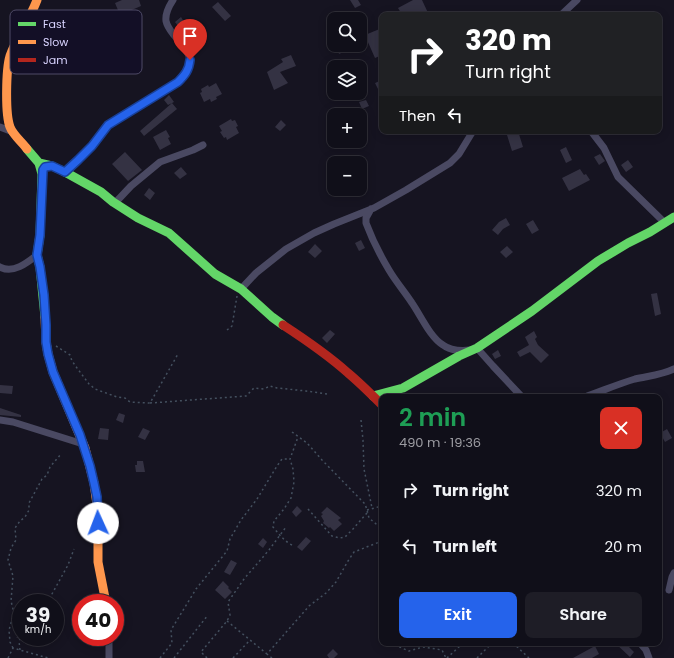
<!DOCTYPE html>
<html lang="en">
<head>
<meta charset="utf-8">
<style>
	body { margin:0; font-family:Poppins,sans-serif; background:#1e1d26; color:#f1f3f6; height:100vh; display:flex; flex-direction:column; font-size:15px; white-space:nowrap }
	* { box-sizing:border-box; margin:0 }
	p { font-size:13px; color:#9c9ca2 }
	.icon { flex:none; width:22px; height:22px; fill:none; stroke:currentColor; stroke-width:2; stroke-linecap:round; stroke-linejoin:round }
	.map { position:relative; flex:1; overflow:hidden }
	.sheet { position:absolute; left:379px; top:394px; width:283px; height:252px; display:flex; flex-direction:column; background:#100f19; border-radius:8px; box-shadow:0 2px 10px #0003,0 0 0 1px #302f38 }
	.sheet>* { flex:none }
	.guide { position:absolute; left:379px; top:12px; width:283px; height:122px; border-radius:8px; box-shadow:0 2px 10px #0003,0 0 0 1px #302f38; background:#202124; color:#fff; overflow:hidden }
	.controls { position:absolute; left:327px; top:12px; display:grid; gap:8px }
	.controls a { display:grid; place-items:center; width:40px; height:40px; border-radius:8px; background:#100f19; box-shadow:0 2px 10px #0003,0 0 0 1px #302f38; font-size:20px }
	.speed { position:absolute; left:12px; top:594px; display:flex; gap:8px; font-size:20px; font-weight:700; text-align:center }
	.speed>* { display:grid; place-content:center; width:52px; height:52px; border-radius:50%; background:#100f19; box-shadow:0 2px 10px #0003,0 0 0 1px #302f38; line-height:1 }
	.speed small { font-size:10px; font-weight:400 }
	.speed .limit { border:6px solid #d22; background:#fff; color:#111 }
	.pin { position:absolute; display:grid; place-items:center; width:34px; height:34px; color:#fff; margin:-41px -17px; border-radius:50% 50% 50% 0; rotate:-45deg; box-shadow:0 0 4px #0007 }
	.pin .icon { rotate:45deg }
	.me { position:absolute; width:44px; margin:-22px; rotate:358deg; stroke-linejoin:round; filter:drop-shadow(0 0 3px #0008) }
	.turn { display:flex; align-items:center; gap:14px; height:84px; padding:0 20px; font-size:18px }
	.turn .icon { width:52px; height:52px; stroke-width:2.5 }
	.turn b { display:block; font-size:28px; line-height:34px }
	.then { display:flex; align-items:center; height:38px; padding:0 20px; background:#0003; gap:8px; font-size:15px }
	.round { display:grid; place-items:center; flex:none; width:42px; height:42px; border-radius:8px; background:#1e1d26 }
	.summary { display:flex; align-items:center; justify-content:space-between; height:68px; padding:0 20px }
	h1 { font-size:24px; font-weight:600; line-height:30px; color:#1e9e55 }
	.action { display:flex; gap:8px; margin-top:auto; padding:8px 20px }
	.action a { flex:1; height:46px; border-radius:8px; background:#2563eb; color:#fff; font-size:16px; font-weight:600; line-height:46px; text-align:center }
	.action a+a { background:#1e1d26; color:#f1f3f6 }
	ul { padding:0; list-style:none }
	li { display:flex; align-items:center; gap:12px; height:56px; padding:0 20px }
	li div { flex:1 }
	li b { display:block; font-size:15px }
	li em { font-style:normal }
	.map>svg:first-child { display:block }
</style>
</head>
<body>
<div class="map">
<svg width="674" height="658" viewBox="0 0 674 658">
	<rect width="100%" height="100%" fill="#161421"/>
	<!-- building -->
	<path fill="#343243" d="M122 0H139L141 6 120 15 115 3Z
		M350 0H358L361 5 355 8Z
		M413 0H422L429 15H406L405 11 401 13 398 8Z
		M218 2 231 16 225 21 212 7Z
		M181 17 184 22 178 26 175 22Z
		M360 23 365 35 382 28V55L375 58 367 40 361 43 360 40Z
		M336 45H360L339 54Z
		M291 55 296 66 280 72 288 83 274 90 267 72 283 62 281 59Z
		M382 80V97L375 83Z
		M216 83 222 94 216 97 217 99 211 102 210 99 204 102 200 93 202 92 201 89 208 85 209 87Z
		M169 95 174 102 168 105 164 100Z
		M366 100 369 106 362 109 359 102Z
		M172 103 177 109 144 136 140 131Z
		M231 119 232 121 235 120 238 126 236 127 239 133 227 140 226 137 224 138 220 132 222 131 219 126Z
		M281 120 286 125 280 131 275 127Z
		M166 130 170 137 168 138 171 144 160 150 153 137Z
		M518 131 523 147 512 151 507 135Z
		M566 147 572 160 566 163 560 150Z
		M125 152 142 170 128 181 112 164Z
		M600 154 605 161 599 165 594 157Z
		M628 160 633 167 626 172 621 165Z
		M181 167 187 174 180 179 174 173Z
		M580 169 584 175 586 174 590 180 569 191 562 178Z
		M149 188 155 193 150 200 144 195Z
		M506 218 510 225 503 229 498 235 492 230 499 222Z
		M533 220 539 230 532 234 526 224Z
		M361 240 365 248 359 251 355 243Z
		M315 244 322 251 315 258 308 252Z
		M507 246 513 252 506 258 500 252Z
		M657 293 661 314 655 316 651 294Z
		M330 330 335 334 327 343 322 338Z
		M534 331 537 337 535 339 538 345 549 355 541 363 530 352 520 357 517 352 529 345 525 337Z
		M498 350 501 356 495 359 492 354Z
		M0 385 13 386 12 394 0 393Z
		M0 408 21 415V417L0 415Z
		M119 413 125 415 123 423 116 420Z
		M100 428 109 429 108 440 98 439Z
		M143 428 150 431 145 440 138 437Z
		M667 429 672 438 665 442 660 433Z
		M137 461H143L145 472H136L135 465H137Z
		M297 506 302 511 296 517 292 512Z
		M327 507 341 518 338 520 342 524 334 531 330 527 329 528 323 523 324 521 321 516 323 514 321 513Z
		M306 537 311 541 302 551 297 547Z
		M263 538 267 542 263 548 258 544Z
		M231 560 237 563 230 575 224 572Z
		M223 581 229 587 228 588 232 592 225 599 215 590Z
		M16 637H33L28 645Z
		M615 643H625L634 652 630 657Z
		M595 646 599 654 592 658H573Z
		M333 649 338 654 334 658H329L327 655Z"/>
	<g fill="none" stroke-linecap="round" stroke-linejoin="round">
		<!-- path -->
		<path stroke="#44505f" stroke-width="1.5" stroke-dasharray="2 3" stroke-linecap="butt" d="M227 330 232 326 237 296
			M56 346 70 355 72 361 77 368 89 384 95 389 117 397 125 398 130 402 150 403 178 354
			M150 403 246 396 254 388 264 389 270 386 277 388 306 391 327 394
			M361 420 363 440 364 469 372 508
			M292 432 307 443 322 460 365 504 367 510 369 518 382 529
			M308 509 332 536 340 538 345 537 353 529 367 513
			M367 510 378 507 382 504
			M292 545C284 541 279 534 273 527L274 521 284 509 291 498 294 482 293 469 290 459 298 437
			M47 603 68 565 74 549
			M227 621 250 640
			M390 643 409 651 423 647 442 650 446 658
			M513 643 529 658
			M13 648 10 642 9 630 14 613 11 601 13 576 8 560 11 548 16 540 15 528 20 521 25 517 29 510V503L42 479 47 475 50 467 61 454
			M20 650 19 641 21 637
			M8 658 13 648 48 658
			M160 658 172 643 171 630 196 589 227 551 230 539 241 520 257 499 277 466 282 459H290
			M174 658 208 615
			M207 658 201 652 227 621 230 615 228 602 244 579 269 550 286 527
			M233 658 250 640 267 654
			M272 658 267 654 309 606 326 593 336 582 348 561 354 552 382 541
			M447 658 461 645 467 643
			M477 658 492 643"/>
		<!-- street -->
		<path stroke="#4a4962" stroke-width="7" d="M561 15 577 0
			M0 127 13 132
			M591 131 604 148 618 177 665 223
			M65 172 78 160 92 146 108 125 178 82C199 61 189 53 173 34 170 30 167 26 166 21 165 13 169 6 173 0
			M115 203 131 186 160 162 193 150 203 145
			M371 209 366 218V223C372 239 380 255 389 270 396 282 405 292 412 303 421 316 430 337 443 345 451 351 460 351 470 350
			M0 267C13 274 27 263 37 255
			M241 289 256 273 286 249 314 233 334 224 374 208 406 190 450 163 459 154 473 131
			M477 348 493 366 522 397
			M585 397C602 391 618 384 635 379 648 376 662 375 674 369
			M0 420 13 422 83 444
			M669 590 672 577 674 573
			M109 637V658
			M640 643 646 650 649 658"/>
		<!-- fast -->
		<path stroke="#63d668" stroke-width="9" d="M27 149 39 163 42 174 40 235 37 255 40 267 45 317
			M39 163 52 166 65 172 101 192 113 202 138 218 169 233 215 274 241 289 272 317 283 325
			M373 396 403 388 459 356 477 348 532 311 598 261 628 243 650 232 674 217"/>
		<!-- slow -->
		<path stroke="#ff974d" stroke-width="9" d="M27 149C22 142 13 135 10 127 5 114 6 69 10 56 17 36 30 19 37 0
			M45 317 46 342 48 354 53 372 85 448 94 483 98 512V562L106 603"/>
		<!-- jam -->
		<path stroke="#b3261e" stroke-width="9" d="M283 325C306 340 328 355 348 373 360 383 371 394 382 405"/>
	</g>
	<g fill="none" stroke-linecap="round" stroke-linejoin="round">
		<!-- route casing -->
		<g stroke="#184099" stroke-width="10">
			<path id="route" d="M98 523 97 497 94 483 90 466 80 435 53 372 48 354 46 342V325L44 295 40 267 37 255 40 235 43 170 45 167 52 166 65 172 78 160 92 146 108 125 178 82C185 75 189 70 190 60"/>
		</g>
		<!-- route -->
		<use href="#route" stroke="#2563eb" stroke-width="7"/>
	</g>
	<!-- legend -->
	<rect x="10" y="10" width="132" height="64" rx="6" fill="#130f26" stroke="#4e4a67" stroke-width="1"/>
	<rect x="18" y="22" width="18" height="4" fill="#63d668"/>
	<rect x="18" y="40" width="18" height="4" fill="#ff974d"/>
	<rect x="18" y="58" width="18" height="4" fill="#b3261e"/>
	<g font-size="11" fill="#d9d4ff">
		<text x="43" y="28">Fast</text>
		<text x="43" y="46">Slow</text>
		<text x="43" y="64">Jam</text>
	</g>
</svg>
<div class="controls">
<a><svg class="icon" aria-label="search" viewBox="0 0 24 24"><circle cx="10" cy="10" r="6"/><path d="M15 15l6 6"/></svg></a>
<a><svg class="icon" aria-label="layers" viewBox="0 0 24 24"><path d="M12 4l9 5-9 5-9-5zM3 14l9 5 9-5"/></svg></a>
<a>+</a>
<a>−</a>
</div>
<div class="speed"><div>39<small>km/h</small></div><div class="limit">40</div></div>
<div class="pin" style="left:190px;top:60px;background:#d93025"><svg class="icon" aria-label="arrive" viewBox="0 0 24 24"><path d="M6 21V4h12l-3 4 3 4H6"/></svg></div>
<svg class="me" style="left:98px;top:523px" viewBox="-20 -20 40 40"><circle r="19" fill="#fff"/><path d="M0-13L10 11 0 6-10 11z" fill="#2563eb"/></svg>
<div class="guide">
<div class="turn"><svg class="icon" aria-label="right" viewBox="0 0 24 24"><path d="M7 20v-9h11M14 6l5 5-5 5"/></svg><div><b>320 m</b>Turn right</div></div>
<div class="then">Then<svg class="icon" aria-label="left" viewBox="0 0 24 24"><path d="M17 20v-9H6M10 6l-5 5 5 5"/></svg></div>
</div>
<section class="sheet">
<div class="summary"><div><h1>2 min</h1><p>490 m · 19:36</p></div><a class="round" style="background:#d93025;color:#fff"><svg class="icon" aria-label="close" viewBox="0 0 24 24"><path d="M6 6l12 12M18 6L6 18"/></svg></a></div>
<ul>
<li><svg class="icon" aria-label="right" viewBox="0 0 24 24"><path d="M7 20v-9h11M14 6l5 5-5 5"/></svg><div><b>Turn right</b></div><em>320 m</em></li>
<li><svg class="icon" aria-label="left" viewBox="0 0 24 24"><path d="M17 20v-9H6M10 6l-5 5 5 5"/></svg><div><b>Turn left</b></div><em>20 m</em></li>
</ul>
<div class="action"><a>Exit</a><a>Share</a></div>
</section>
</div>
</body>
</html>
